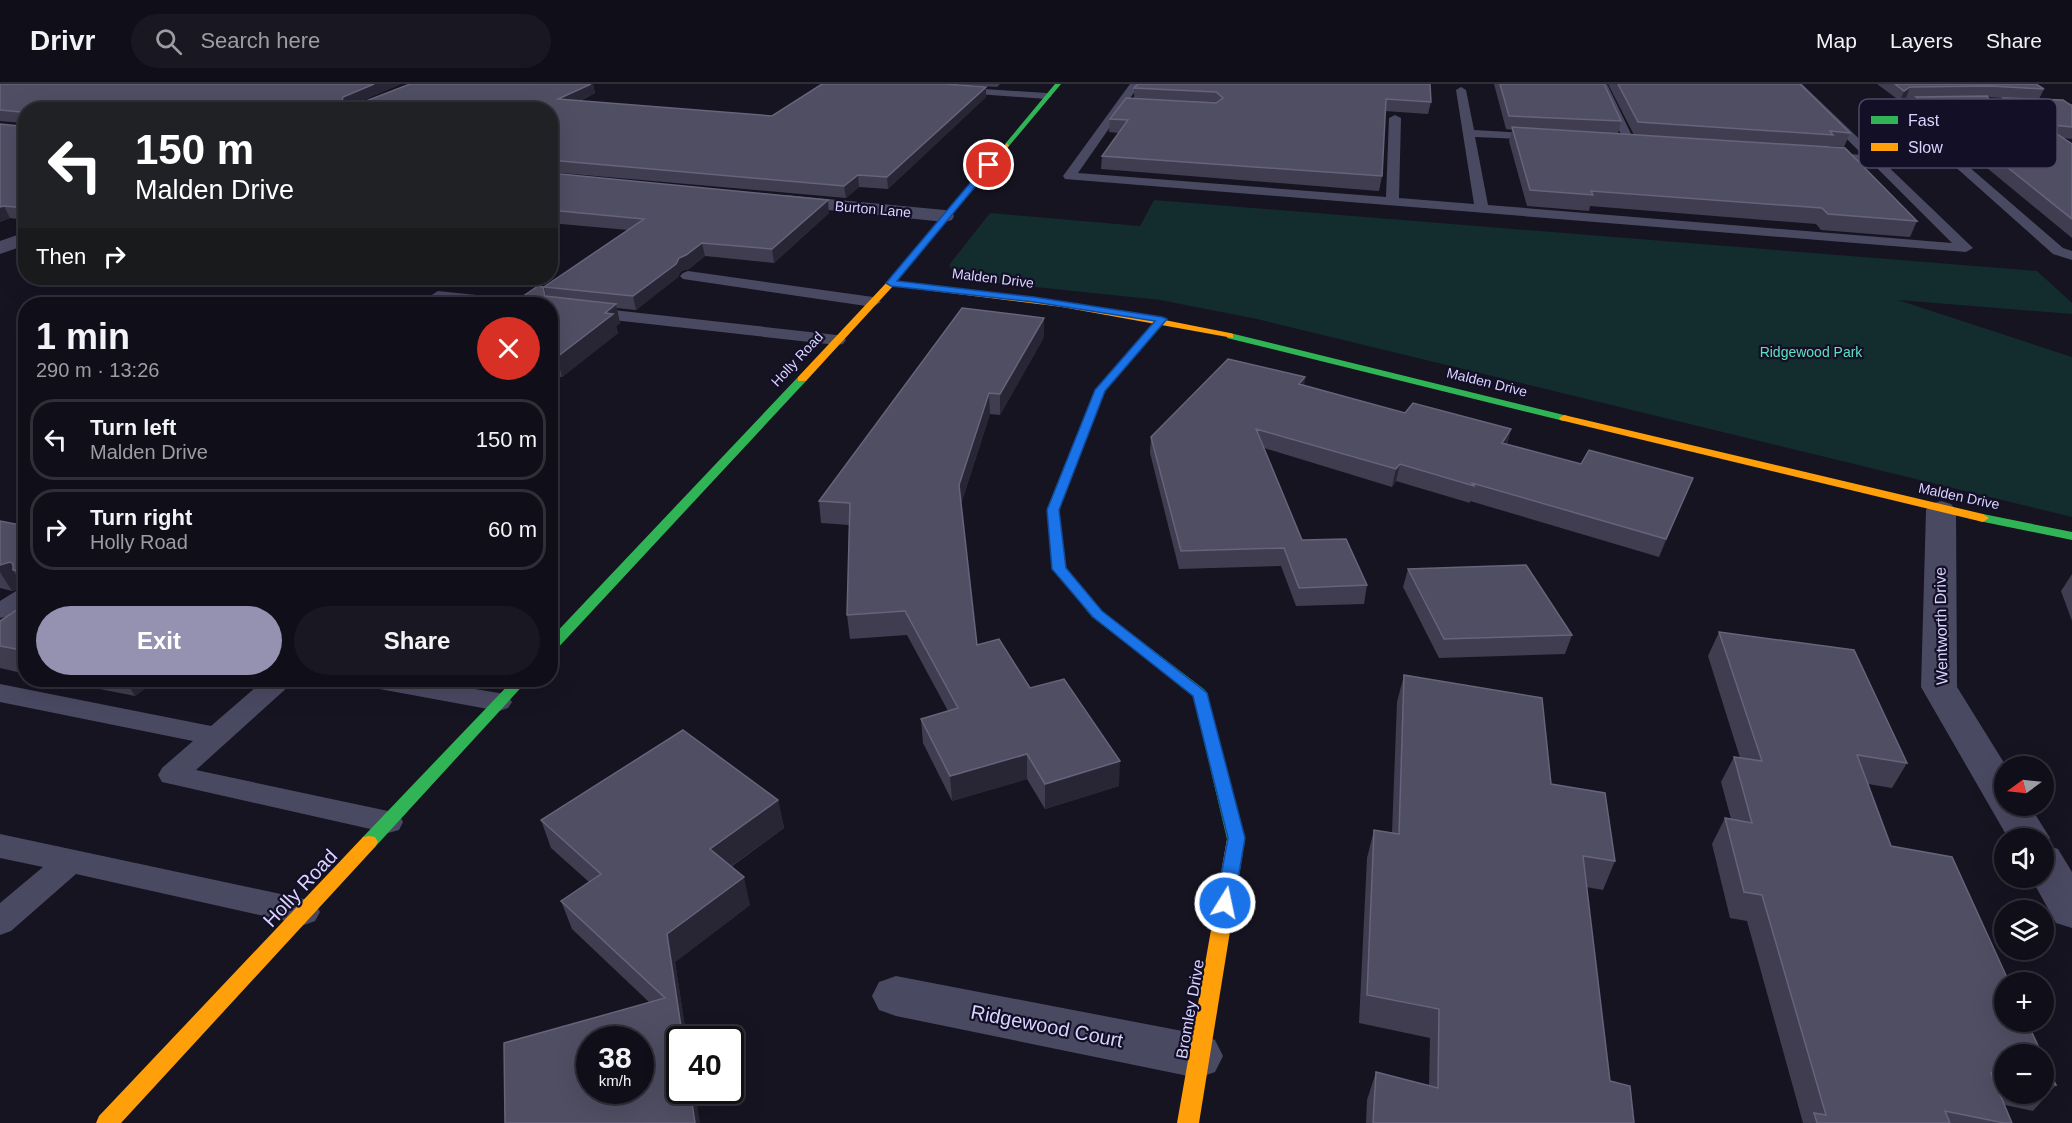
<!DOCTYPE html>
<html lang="en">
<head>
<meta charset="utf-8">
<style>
	body { margin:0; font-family:Arial,sans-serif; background:#191822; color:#f1f3f6; height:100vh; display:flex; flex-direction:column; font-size:22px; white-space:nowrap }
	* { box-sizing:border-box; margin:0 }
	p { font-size:20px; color:#9c9ca2 }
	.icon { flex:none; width:33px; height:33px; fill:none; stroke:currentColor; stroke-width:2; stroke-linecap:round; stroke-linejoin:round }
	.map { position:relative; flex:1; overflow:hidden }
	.details { position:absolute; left:18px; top:213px; width:540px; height:390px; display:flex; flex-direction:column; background:#100f19; border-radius:24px; box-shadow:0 6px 24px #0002,0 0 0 2px #302f38 }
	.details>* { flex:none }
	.hud { position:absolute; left:18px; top:18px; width:540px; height:183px; border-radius:24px; box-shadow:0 6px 24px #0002,0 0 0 2px #302f38; background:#202124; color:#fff; overflow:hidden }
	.needle { width:39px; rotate:255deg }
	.buttons { position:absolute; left:1994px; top:672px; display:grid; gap:12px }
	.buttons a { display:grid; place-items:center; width:60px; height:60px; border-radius:50%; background:#100f19; box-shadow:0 6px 24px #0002,0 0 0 2px #302f38; font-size:30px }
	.speed { position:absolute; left:576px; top:942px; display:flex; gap:12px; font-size:30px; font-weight:700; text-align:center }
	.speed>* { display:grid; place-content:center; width:78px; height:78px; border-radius:50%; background:#100f19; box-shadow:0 6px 24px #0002,0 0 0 2px #302f38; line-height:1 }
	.speed small { font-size:15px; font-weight:400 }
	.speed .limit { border:3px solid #111; border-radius:9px; background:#fff; color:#111 }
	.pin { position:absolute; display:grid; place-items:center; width:51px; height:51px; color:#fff; margin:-26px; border:3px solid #fff; border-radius:50%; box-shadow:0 2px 6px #0007 }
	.me { position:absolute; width:66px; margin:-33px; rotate:10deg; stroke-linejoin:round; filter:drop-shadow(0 0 4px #0008) }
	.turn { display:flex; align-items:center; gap:21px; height:126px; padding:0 18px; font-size:27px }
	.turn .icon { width:78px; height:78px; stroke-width:2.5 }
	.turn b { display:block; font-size:42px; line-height:51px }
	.then { display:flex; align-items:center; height:57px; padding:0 18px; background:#0003; gap:12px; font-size:22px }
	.round { display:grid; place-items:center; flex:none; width:63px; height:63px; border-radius:32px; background:#191822 }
	.overview { display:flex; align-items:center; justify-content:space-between; height:102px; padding:0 18px }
	h1 { font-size:36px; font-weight:700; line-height:45px }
	.action { display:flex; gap:12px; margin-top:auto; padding:12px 18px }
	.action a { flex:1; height:69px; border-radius:36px; background:#9591b1; color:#fff; font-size:24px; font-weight:700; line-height:69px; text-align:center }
	.action a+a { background:#191822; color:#f1f3f6 }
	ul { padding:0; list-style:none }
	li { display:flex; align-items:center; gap:18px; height:81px; margin:0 12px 9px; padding:0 6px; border:3px solid #302f38; border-radius:24px }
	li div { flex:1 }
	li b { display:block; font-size:22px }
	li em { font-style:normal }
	header { display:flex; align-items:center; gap:36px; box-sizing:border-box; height:84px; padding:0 30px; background:#100f19; border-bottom:2px solid #302f38 }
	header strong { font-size:28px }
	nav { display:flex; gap:33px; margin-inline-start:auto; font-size:21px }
	.search { width:420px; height:54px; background:#191822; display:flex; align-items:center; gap:15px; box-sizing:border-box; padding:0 21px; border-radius:33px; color:#9c9ca2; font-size:22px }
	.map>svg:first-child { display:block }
</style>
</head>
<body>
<header>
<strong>Drivr</strong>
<div class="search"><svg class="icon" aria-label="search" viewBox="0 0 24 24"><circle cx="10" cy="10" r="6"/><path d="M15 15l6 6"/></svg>Search here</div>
<nav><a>Map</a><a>Layers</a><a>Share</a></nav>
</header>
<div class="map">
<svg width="2072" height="1039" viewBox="0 0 2072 1039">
	<rect width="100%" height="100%" fill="#161421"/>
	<!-- green -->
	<path fill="#132c2d" d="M1154 116 2037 187 2072 219V230L1898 216 2072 273V433L1257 235 1160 216 979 197 954 190 949 181 990 129 1140 142Z"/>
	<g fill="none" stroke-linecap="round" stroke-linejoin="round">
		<!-- lane -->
		<path fill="#4a4962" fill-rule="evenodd" d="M1130 0H1140L1078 89 1386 113 1389 34 1395 31 1401 34 1399 114 1474 120 1456 6 1461 3 1466 6 1474 46 1543 50 1549 53 1543 56 1475 53 1488 121 1952 159 1871 78 1821 75 1819 72 1825 68 1863 71 1791 0H1802L1973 164 1966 168 1065 95 1063 92Z
			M1597 0H1607L1633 54 1656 56V62L1625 59Z
			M954 3 1047 9 1052 12 1047 15 950 8V4Z
			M1986 15 2072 20V26L1986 21 1910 22 1908 29 1952 68 1992 69 2008 62 1986 25 1987 23H1995L2021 63C2006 79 1981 77 1961 76L2063 164 2072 167V176L2053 170 1896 30 1901 19 1906 16Z
			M688 187 873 213 881 218 873 223 683 195 680 192 683 189Z
			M438 207 515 215 523 220H474L432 215 430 212Z
			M550 219 837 251 843 252 846 256 843 260 837 261 550 229V220H545Z
			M26 505V521L9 532 0 534V517L16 507Z
			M264 596H293L289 602 196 686 388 727 399 730 403 738 399 746 388 749 162 698 158 691 162 684 193 657 0 618V600L211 642Z
			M361 596H420L499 609 508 612 512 618 508 624 499 627 374 604 365 602Z
			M0 750 304 815 315 819 320 828 315 837 304 841 76 790 11 847 0 851V819L43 783 0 774Z"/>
		<!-- street -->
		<path fill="#4a4962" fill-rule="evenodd" d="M785 111 945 126 952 128 954 132 952 136 945 138 779 121 776 117 779 113Z
			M26 148V161L0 170V157Z
			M1941 417 1951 420 1956 426 1957 603 2006 682H2004V722H2030L2050 754 2046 761 2058 765 2072 788V844L2056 839 2031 794H2043V754H2008L1921 603 1926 426 1931 420Z
			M896 892 1198 950 1215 956 1223 972 1215 988 1198 994 896 932 879 926 872 912 879 898Z"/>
		<!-- fast -->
		<path fill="#30b455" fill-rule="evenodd" d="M1055 0H1061L1009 62H1005V60Z
			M1159 233 1167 235 1105 307 1059 425 1065 484 1102 527 1205 606 1245 755 1242 760 1236 761 1230 760 1227 755 1193 611 1092 533 1053 485 1047 425 1095 306Z
			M1230 249 1568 332 1569 334 1564 337 1227 254V250Z
			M802 292 807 295 806 297 555 567 550 568V555L798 293Z
			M1983 430 2072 448V456L1979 437 1977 434Z
			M513 596H528L375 763 369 764 363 763 360 758 363 753Z"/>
		<!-- slow -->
		<path fill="#ff9f0a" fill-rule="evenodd" d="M1007 59 1009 62 897 197 1104 224 1230 249 1233 250V254L1062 223 893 202 806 297H798V293L888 197Z
			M1564 331 1983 430 1989 434 1983 438 1560 336 1559 334Z
			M1236 749 1242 750 1245 755 1199 1039H1177L1227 755 1230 750Z
			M369 752 375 753 378 758 375 763 121 1039H96L99 1032 363 753Z"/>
	</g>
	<!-- wall -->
	<path fill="#403d50" d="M0 0H401L361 17H366L410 0H593L595 9 580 17 772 32 986 3V13L888 105 859 103 846 114 550 88V26H26V136L10 134 0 138 20 42 23 40V39L0 37Z
		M950 0H1000L997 3Z
		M1138 0 1431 18 1428 30 1385 27 1382 92 1379 107 1101 85 1102 72 1119 49 1109 48 1110 35 1134 14V4Z
		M1494 0H1604L1621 37 1618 50 1634 51 1608 0H1800L1850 49 1844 63 1829 62V63L1917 137 1910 153 1821 146 1816 140 1590 122 1589 127 1527 122 1509 57 1512 46 1506 45Z
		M1877 0H2036L2044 5 2039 15 2072 22V55L2063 54 2072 60V154L1981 79 1987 67 2015 62 2020 58 1998 24 2003 14 1987 13 2010 49 2005 61 1988 66 1966 68 1942 49 1933 48 1926 37 1912 24 1916 14H1906L1900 17Z
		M550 89 829 129 774 179 705 172 689 185 681 187 678 193 636 226 617 224 620 239 616 242 618 249 562 293 550 292V220L513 219 546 212 544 203 628 146 550 139Z
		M1044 253 1000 331 990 330 961 420 977 561 1030 604 1119 702 1045 725 1027 695 952 717 923 659 921 635 948 627 907 551 850 555 847 531 849 441 821 439 819 417Z
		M1305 293 1304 301 1405 329 1511 345 1507 360 1686 411 1659 473 1470 417V419L1396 397 1392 403 1264 364 1302 456 1367 501 1364 520 1296 522 1281 482 1179 485 1150 369 1151 353Z
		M0 437 26 442V506L24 503 12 507 0 504Z
		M1408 485 1572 551 1565 570 1439 574 1403 503Z
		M2072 490V537L2061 507Z
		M26 520V590L0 584V537Z
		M1719 548 1907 679 1892 704 1868 700 1891 762 2004 970V1010H2043V973L2056 1001 2033 1027 2005 1021 2004 1039H1803L1747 837 1730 834 1712 760 1725 734 1731 735 1721 698 1734 673 1740 674 1708 572Z
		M1404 591 1551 700 1615 777 1603 806 1586 803 1610 997 1634 1039H1366L1367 1016 1376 988 1429 1001 1430 954 1359 939 1367 774 1374 746 1392 749 1397 618Z
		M54 596H157L135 612Z
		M778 716 784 744 731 783 750 821 675 878 687 956H680L649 918 572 845 561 817 589 798 551 764 541 736Z"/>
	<!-- shaded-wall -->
	<path fill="#282635" d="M374 0H401L346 24 342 17 343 13Z
		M591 0H593L595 9 561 26 558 15Z
		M986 3V13L888 105 887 93Z
		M1910 3 1906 14 1900 17 1904 7Z
		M2010 49 2005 61 1988 66 1994 54Z
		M858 91 859 103 846 114 844 102Z
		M828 116 829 129 774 179 772 165Z
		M4 122 10 134 0 138V123Z
		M702 159 705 172 689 185 681 187 678 193 636 226 633 212 679 174Z
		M616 220 620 239 616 242 618 249 562 293 557 273 605 229Z
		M1044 234V253L1000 331V310Z
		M1305 293 1303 309 1299 300Z
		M989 309 990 330 960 423 959 401Z
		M1511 345 1506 362 1502 359Z
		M1400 380 1396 397 1392 403 1396 385Z
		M1693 394 1686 411 1659 473 1666 455Z
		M10 478 15 486H13L24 503 12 507 0 488V481Z
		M125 596H157L135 612Z
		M1027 670V695L952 717 950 692Z
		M1120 677 1119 702 1045 725V700Z
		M778 716 784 744 716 793 710 765Z
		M744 793 750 821 675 878 687 956H683L667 850Z
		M690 1006H695L700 1039H695Z"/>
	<!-- building -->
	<path fill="#504e63" stroke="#66637b" stroke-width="1.5" fill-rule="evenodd" d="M0 0H374L343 13 342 17H366L410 0H591L558 15 772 32 822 0H945L986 3 887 93 858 91 844 102 550 76V26H26V124L4 122 0 123V40L20 42 23 40V30L21 28 0 26Z
		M1138 0H1430L1431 18 1386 15 1382 92 1102 72 1128 36 1110 35 1126 14 1216 19 1223 14 1216 8 1134 4Z
		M1500 0H1604L1621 37 1509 32Z
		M1618 0H1800L1850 49 1830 47 1833 51 1638 38Z
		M1895 0H2036L2044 5 1991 2 1910 3 1904 7Z
		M1987 12 2010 49 1994 54 1972 56 1947 38 1938 37 1931 26 1916 13Z
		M2003 14 2063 16 2072 22V43L2042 40 2072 60V135L1987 67 2015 62 2029 52Z
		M1512 43 1845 64 1917 137 1828 130 1822 124 1591 107 1593 111 1530 106Z
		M550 89 828 116 772 165 702 159 686 171 679 174 676 180 633 212 544 203 644 135 550 126Z
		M538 202 543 203 545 212 616 220 605 229 613 230 557 273 550 272V220H442L455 212 513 219Z
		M962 224 1044 234 1000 310 989 309 959 401 977 561 999 555 1030 604 1064 595 1120 677 1045 700 1027 670 950 692 921 635 958 624 905 527 847 531 850 419 819 417Z
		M1228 275 1305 293 1299 300 1405 329 1413 319 1511 345 1502 359 1581 380 1589 366 1693 394 1666 455 1472 399 1474 402 1400 380 1396 385 1256 345 1302 456 1346 455 1367 501 1299 504 1284 464 1181 467 1151 353Z
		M0 437 26 442V489L13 486V480L10 478 0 481Z
		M1526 481 1572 551 1444 555 1408 485Z
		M26 520V567L0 562V537Z
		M1719 548 1854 566 1907 679 1857 671 1891 762 1952 773 2009 898H2004V938H2027L2042 970H2004V991L1991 989 2012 1039H2004L1945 1027 1950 1039H1817L1814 1029 1826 1031 1762 811 1744 808 1725 734 1752 739 1734 673 1762 677Z
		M1404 591 1542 614 1551 700 1605 709 1615 777 1583 772 1610 997 1630 1002 1634 1039H1373L1376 988 1438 1004 1439 925 1367 911 1374 746 1399 750Z
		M683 646 778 716 710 765 744 793 667 850 683 956H680V1006H690L695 1039H505L504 959 665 914 561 817 601 790 541 736ZM590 956H640V1006H590Z
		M2043 973 2056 1001 2043 999Z"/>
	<!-- route -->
	<path fill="#1a73e8" stroke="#114b97" stroke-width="1.5" d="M987 79 993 81 897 197 1034 213 1162 233 1167 235 1105 307 1059 426 1066 484 1102 527 1207 609 1245 754 1234 819 1231 824 1225 826 1218 824 1216 819 1228 754 1193 612 1093 533 1052 485 1047 426 1095 306 1155 237 1034 218 891 202 886 199Z"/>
	<g text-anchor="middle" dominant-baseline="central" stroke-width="4.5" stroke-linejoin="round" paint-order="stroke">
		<!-- far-street labels -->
		<g font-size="14" fill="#d9d4ff" stroke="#130f26">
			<text transform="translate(873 125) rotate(5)">Burton Lane</text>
			<text transform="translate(993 194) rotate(7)">Malden Drive</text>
			<text transform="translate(797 275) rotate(-47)">Holly Road</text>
			<text transform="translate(1487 298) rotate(14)">Malden Drive</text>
			<text transform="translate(1959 412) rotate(12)">Malden Drive</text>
		</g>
		<!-- far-park labels -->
		<g font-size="14" fill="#5fe0c0" stroke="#130f26">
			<text x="1811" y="268">Ridgewood Park</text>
		</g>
		<!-- street labels -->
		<g font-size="16" fill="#d9d4ff" stroke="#130f26">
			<text transform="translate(1941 542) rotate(-91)">Wentworth Drive</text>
			<text transform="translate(1190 925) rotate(-80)">Bromley Drive</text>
		</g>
		<!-- near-street labels -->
		<g font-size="20" fill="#d9d4ff" stroke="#130f26">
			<text transform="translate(300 804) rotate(-47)">Holly Road</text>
			<text transform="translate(1047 942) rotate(11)">Ridgewood Court</text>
		</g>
	</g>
	<!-- legend -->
	<rect x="1859" y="15" width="198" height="69" rx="9" fill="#130f26" stroke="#4e4a67" stroke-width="1.5"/>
	<rect x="1871" y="32" width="27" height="8" fill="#30b455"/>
	<rect x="1871" y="59" width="27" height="8" fill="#ff9f0a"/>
	<g font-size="16" fill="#d9d4ff">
		<text x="1908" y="42">Fast</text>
		<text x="1908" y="69">Slow</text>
	</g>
</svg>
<div class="buttons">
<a><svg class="needle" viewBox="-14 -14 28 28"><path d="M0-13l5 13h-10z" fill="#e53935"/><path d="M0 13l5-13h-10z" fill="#9c9ca2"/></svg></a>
<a><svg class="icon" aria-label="sound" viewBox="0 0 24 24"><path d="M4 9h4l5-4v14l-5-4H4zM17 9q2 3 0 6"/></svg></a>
<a><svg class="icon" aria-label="layers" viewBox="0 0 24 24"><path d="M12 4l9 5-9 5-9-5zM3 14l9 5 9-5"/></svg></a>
<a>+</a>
<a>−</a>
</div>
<div class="speed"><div>38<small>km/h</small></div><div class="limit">40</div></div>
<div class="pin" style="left:989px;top:81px;background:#d93025"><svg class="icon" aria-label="arrive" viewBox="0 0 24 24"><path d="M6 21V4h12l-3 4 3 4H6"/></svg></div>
<svg class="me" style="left:1225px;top:819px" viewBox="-20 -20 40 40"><circle r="17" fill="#1a73e8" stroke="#fff" stroke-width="3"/><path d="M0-11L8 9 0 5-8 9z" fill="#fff"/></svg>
<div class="hud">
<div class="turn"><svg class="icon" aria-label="left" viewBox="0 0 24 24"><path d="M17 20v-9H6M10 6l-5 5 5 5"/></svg><div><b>150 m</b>Malden Drive</div></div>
<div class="then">Then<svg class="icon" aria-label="right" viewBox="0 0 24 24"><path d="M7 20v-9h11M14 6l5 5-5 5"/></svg></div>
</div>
<section class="details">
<div class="overview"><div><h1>1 min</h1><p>290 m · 13:26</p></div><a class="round" style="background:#d93025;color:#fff"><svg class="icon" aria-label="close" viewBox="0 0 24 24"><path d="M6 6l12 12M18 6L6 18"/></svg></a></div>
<ul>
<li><svg class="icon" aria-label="left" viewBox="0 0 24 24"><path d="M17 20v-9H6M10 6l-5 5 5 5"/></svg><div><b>Turn left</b><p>Malden Drive</p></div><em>150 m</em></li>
<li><svg class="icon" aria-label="right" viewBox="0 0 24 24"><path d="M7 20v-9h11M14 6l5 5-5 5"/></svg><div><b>Turn right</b><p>Holly Road</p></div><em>60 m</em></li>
</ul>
<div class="action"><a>Exit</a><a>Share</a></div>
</section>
</div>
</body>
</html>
